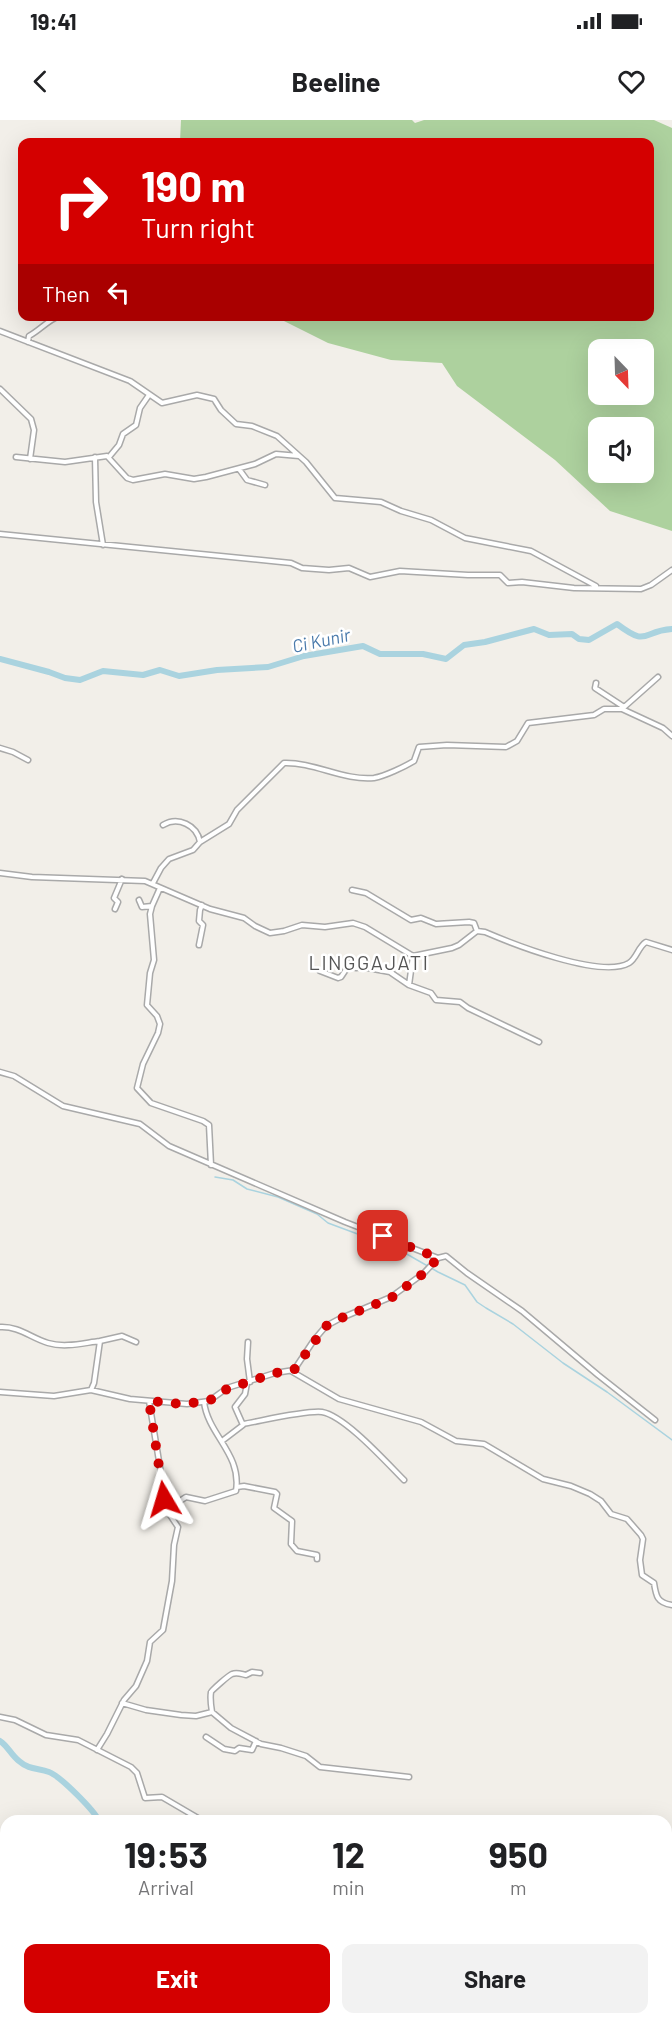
<!DOCTYPE html>
<html lang="en">
<head>
<meta charset="utf-8">
<style>
	body { margin:0; font-family:Barlow,sans-serif; background:#f2f2f2; color:#202124; height:100vh; display:flex; flex-direction:column; font-size:22px; white-space:nowrap }
	* { box-sizing:border-box; margin:0 }
	p { font-size:20px; color:#757577 }
	.icon { flex:none; width:33px; height:33px; fill:none; stroke:currentColor; stroke-width:2; stroke-linecap:round; stroke-linejoin:round }
	.map { position:relative; flex:1; overflow:hidden }
	.sheet { position:absolute; left:0px; top:1695px; width:672px; height:210px; display:flex; flex-direction:column; background:#fff; border-radius:18px 18px 0 0; box-shadow:0 6px 24px #0002 }
	.sheet>* { flex:none }
	.top-card { position:absolute; left:18px; top:18px; width:636px; height:183px; border-radius:12px; box-shadow:0 6px 24px #0002; background:#d40000; color:#fff; overflow:hidden }
	.needle { width:39px; rotate:157deg }
	.buttons { position:absolute; left:588px; top:219px; display:grid; gap:12px }
	.buttons a { display:grid; place-items:center; width:66px; height:66px; border-radius:12px; background:#fff; box-shadow:0 6px 24px #0002; font-size:30px }
	.pin { position:absolute; display:grid; place-items:center; width:51px; height:51px; color:#fff; margin:-26px; border-radius:12px; box-shadow:0 3px 9px #0006 }
	.me { position:absolute; width:66px; margin:-33px; rotate:353deg; stroke-linejoin:round; filter:drop-shadow(0 0 4px #0008) }
	.turn { display:flex; align-items:center; gap:21px; height:126px; padding:0 24px; font-size:27px }
	.turn .icon { width:78px; height:78px; stroke-width:2.5 }
	.turn b { display:block; font-size:42px; line-height:51px }
	.then { display:flex; align-items:center; height:57px; padding:0 24px; background:#0003; gap:12px; font-size:22px }
	.eta { display:flex; justify-content:space-evenly; align-items:center; height:102px; text-align:center }
	.eta b { font-size:36px; font-weight:700; line-height:42px }
	.action { display:flex; gap:12px; margin-top:auto; padding:12px 24px }
	.action a { flex:1; height:69px; border-radius:12px; background:#d40000; color:#fff; font-size:24px; font-weight:700; line-height:69px; text-align:center }
	.action a+a { background:#f2f2f2; color:#202124 }
	.status { display:flex; justify-content:space-between; align-items:center; height:42px; padding:0 30px; background:#fff; direction:ltr }
	.status svg { height:16px; fill:currentColor }
	header { display:flex; justify-content:space-between; align-items:center; height:78px; padding:0 24px; background:#fff; font-size:27px; font-weight:700 }
	.map>svg:first-child { display:block }
</style>
</head>
<body>
<div class="status"><b>19:41</b><svg viewBox="0 0 49 12"><path d="M0 12V9h3v3zM5 12V6h3v6zM10 12V3h3v9zM15 12V0h3v12zM26 1h20v11H26zM47 4h2v5h-2z"/></svg></div>
<header><svg class="icon" aria-label="back" viewBox="0 0 24 24"><path d="M15 5l-7 7 7 7"/></svg>Beeline<svg class="icon" aria-label="heart" viewBox="0 0 24 24"><path d="M12 20l-8-8c-3-5 5-10 8-4 3-6 11-1 8 4z"/></svg></header>
<div class="map">
<svg width="672" height="1905" viewBox="0 0 672 1905">
	<rect width="100%" height="100%" fill="#f2efe9"/>
	<!-- forest -->
	<path fill="#add19e" fill-rule="evenodd" d="M181 0H412L415 3 424 0H654L672 8V411L610 391 555 340 457 266 442 243 391 240 328 223 276 197 650 196V22H180ZM598 230H644V274H598ZM598 308H644V352H598Z"/>
	<g fill="none" stroke-linecap="round" stroke-linejoin="round">
		<!-- stream -->
		<path stroke="#aad3df" stroke-width="1.5" d="M215 1057 233 1060 247 1069 278 1077 317 1094 328 1103 398 1129 438 1152 465 1165 477 1182 486 1188 513 1204 563 1243 607 1272 672 1320"/>
		<!-- river -->
		<path stroke="#aad3df" stroke-width="6" d="M0 539 49 552 65 558 80 560 103 551 143 555 160 550 179 556 217 550 268 547 304 536 363 526 380 534H423L446 539 464 525 485 522 534 509 549 515 572 514 579 519 589 520 617 504C649 528 641 511 672 509
			M0 1621C8 1626 11 1635 19 1641 29 1650 38 1648 49 1652 60 1656 94 1690 99 1701
			M283 1899 287 1905"/>
		<!-- street casing -->
		<g stroke="#a9a9a9" stroke-width="7">
			<path id="street" d="M0 211 130 261 162 283 197 275 214 279 221 290 236 304 252 306 277 316 306 342 335 378 381 382 401 391 431 400 465 418 531 431 596 466
				M28 222 29 216C40 210 47 201 59 196
				M0 269 31 299 34 310 30 339
				M16 337 65 342 107 336 127 358 133 360 165 354 194 359 206 357 255 344 276 334 299 336
				M95 337 96 382 103 425
				M109 337 119 325 123 314 136 305 140 288 149 275
				M239 349 247 360 265 365
				M0 414 291 443 302 448 329 450 349 448 370 457 400 451 468 455H500L508 463 522 462 574 468 641 469 651 465 672 450
				M596 563 595 568 624 587
				M622 589 658 557
				M0 628 13 632 28 640
				M163 705C178 696 197 705 200 722
				M0 753 32 757 145 761 210 789 244 798 255 806 270 813 284 811 302 805 325 807 353 803 365 807 413 836 452 828 459 825 477 811 485 812C513 824 601 859 629 843 637 838 638 827 646 822L672 830
				M153 763 161 748 169 739 193 730 200 722 229 704 237 690 284 643C314 642 344 661 374 658 385 656 404 647 414 641L419 627 447 625 506 627 517 621 528 603 594 595 604 589H622L663 608 672 616
				M160 768 152 786 150 794 154 840 150 853 147 885 157 896 160 904 158 913 143 944 137 968 151 983 203 1001 209 1005 211 1045
				M352 770 366 773 411 800 421 798 436 804 469 802 474 803 477 811
				M139 780 142 787 152 786
				M115 789 118 782 114 778 122 759
				M199 825 203 805 199 801 200 790 202 785
				M320 851 338 858 341 857 351 842 356 848 362 847 390 852 409 865 431 873 436 880 460 882 468 888 539 922
				M409 865 413 836
				M0 952 14 956 63 986 140 1004 169 1026 345 1102 438 1138
				M0 1207C19 1206 31 1218 48 1223 65 1228 83 1223 100 1221
				M248 1222 247 1239 250 1262
				M291 1251 339 1279 421 1302 456 1321 484 1324 543 1359 571 1366 590 1374 601 1381 611 1394 627 1399 641 1415 643 1419 640 1440 642 1455 654 1463C656 1476 657 1483 672 1485
				M91 1270 94 1263 100 1221 122 1216 136 1222
				M0 1272 54 1276 91 1270 130 1279 187 1284 209 1281 227 1268 275 1253 294 1250 314 1220 326 1206 339 1199 391 1177 424 1153 438 1138 446 1136 467 1153 522 1191 598 1255 655 1300
				M243 1304C261 1301 306 1290 322 1292 345 1296 386 1342 404 1360
				M222 1321 243 1305 235 1287 245 1274 247 1263
				M237 1367 244 1366 275 1372 277 1374 274 1388 292 1401 291 1424 297 1431 317 1435V1439
				M166 1390 186 1377 205 1381 236 1371C242 1334 208 1315 204 1282
				M122 1583 146 1590 181 1595 196 1596 212 1592 231 1608 261 1624 281 1628 306 1636 320 1647 409 1657
				M212 1592C211 1586 210 1578 211 1572 211 1571 229 1555 232 1554 237 1552 241 1554 246 1555L252 1552 260 1553
				M0 1597 15 1600 46 1615 78 1620 131 1647 137 1653 145 1678 162 1677 203 1701
				M206 1617 224 1629 235 1631 239 1628 252 1630 256 1621
				M97 1630 107 1614 124 1580 136 1566 147 1541 150 1522 163 1510 172 1461 174 1425 178 1407 164 1386 163 1365 149 1281
				M666 1805 672 1810
				M139 1899 160 1905"/>
		</g>
		<!-- street -->
		<use href="#street" stroke="#fff" stroke-width="4"/>
	</g>
	<g fill="none" stroke-linecap="round" stroke-linejoin="round">
		<!-- route -->
		<path stroke="#d40000" stroke-width="10" stroke-dasharray="0 18" d="M164 1379 149 1281 181 1284 209 1281 227 1269 275 1253 294 1250 326 1206 339 1199 391 1178 424 1153 438 1138 383 1116"/>
	</g>
	<g text-anchor="middle" dominant-baseline="central" stroke-width="5" stroke-linejoin="round" paint-order="stroke">
		<!-- water labels -->
		<g font-size="18" font-style="italic" fill="#4a7aab" stroke="#fff">
			<text transform="translate(321 520) rotate(-12)">Ci Kunir</text>
		</g>
		<!-- quarter labels -->
		<g font-size="20" letter-spacing="1.5" fill="#555" stroke="#fff">
			<text x="369" y="842">LINGGAJATI</text>
		</g>
	</g>
</svg>
<div class="buttons">
<a><svg class="needle" viewBox="-14 -14 28 28"><path d="M0-13l5 13h-10z" fill="#e53935"/><path d="M0 13l5-13h-10z" fill="#757577"/></svg></a>
<a><svg class="icon" aria-label="sound" viewBox="0 0 24 24"><path d="M4 9h4l5-4v14l-5-4H4zM17 9q2 3 0 6"/></svg></a>
</div>
<div class="pin" style="left:383px;top:1116px;background:#d93025"><svg class="icon" aria-label="arrive" viewBox="0 0 24 24"><path d="M6 21V4h12l-3 4 3 4H6"/></svg></div>
<svg class="me" style="left:164px;top:1379px" viewBox="-20 -20 40 40"><path d="M0-17L14 15 0 8-14 15z" fill="#d40000" stroke="#fff" stroke-width="4"/></svg>
<div class="top-card">
<div class="turn"><svg class="icon" aria-label="right" viewBox="0 0 24 24"><path d="M7 20v-9h11M14 6l5 5-5 5"/></svg><div><b>190 m</b>Turn right</div></div>
<div class="then">Then<svg class="icon" aria-label="left" viewBox="0 0 24 24"><path d="M17 20v-9H6M10 6l-5 5 5 5"/></svg></div>
</div>
<section class="sheet">
<div class="eta">
<div><b>19:53</b><p>Arrival</p></div>
<div><b>12</b><p>min</p></div>
<div><b>950</b><p>m</p></div>
</div>
<div class="action"><a>Exit</a><a>Share</a></div>
</section>
</div>
</body>
</html>
